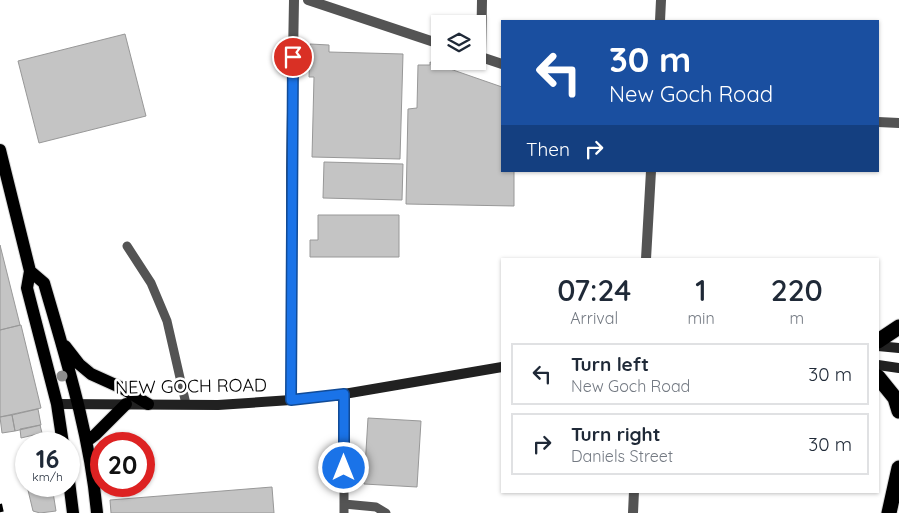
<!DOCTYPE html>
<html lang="en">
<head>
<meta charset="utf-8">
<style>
	body { margin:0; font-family:Quicksand,sans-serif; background:#f2f2f3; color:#1f2937; height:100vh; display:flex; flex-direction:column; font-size:19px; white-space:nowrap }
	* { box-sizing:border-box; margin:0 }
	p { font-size:16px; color:#747a83 }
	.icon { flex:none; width:28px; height:28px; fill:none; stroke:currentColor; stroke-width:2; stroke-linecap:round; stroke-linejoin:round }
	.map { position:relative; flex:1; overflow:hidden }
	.drawer { position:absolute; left:501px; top:258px; width:378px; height:235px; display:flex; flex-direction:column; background:#fff; border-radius:0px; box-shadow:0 1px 4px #0004 }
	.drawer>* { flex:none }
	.top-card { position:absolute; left:501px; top:20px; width:378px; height:152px; border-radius:0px; box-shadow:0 1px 4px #0004; background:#1a4fa0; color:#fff; overflow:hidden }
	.fabs { position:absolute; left:431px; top:15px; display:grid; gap:10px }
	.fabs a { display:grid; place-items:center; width:55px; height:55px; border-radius:0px; background:#fff; box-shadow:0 1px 4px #0004; font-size:25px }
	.speed { position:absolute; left:15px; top:432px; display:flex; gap:10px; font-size:25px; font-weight:700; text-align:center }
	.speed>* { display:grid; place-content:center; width:65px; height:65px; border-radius:50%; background:#fff; box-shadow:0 1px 4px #0004; line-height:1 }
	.speed small { font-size:12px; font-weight:400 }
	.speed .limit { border:8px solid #d22; background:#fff; color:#111 }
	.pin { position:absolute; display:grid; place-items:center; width:42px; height:42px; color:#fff; margin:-21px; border:2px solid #fff; border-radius:50%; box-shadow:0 1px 5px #0007 }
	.me { position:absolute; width:55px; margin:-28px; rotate:0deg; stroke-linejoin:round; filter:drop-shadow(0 0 4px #0008) }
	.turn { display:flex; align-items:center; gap:18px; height:105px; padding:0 25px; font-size:22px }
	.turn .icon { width:65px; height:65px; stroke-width:2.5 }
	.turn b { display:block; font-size:35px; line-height:42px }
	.then { display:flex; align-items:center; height:48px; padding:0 25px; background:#0003; gap:10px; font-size:19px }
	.eta { display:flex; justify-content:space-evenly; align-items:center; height:85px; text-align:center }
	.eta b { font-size:30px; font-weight:600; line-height:35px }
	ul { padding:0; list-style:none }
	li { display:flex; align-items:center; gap:15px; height:62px; margin:0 10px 8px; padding:0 15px; border:2px solid #e0e1e3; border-radius:0px }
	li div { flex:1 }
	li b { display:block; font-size:19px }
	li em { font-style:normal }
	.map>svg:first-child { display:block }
</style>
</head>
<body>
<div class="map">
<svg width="899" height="513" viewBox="0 0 899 513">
	<rect width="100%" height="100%" fill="#fff"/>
	<!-- building -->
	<path fill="#c4c4c4" stroke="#989898" d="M125 34 146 116 39 143 18 61Z
		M310 44 329 45V52L403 54 400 159 312 157 314 77H309Z
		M430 62 502 87V171H514V206L406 204 408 109 417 108 418 65H430Z
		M324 162 403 164 402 200 323 198Z
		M318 215H399V257H310V240H318Z
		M0 245 20 325 0 330Z
		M21 325 41 408 0 417V330Z
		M38 409 41 425 15 431 12 415Z
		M12 415 15 431 2 433 0 417Z
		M368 418 421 421 417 487 364 484Z
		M40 425 42 433 21 438 20 429Z
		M27 486H52L56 511 40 513 33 511Z
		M272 487 274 513H111L110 500Z"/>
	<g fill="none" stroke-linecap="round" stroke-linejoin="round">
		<!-- primary casing -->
		<g stroke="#dbdbdb" stroke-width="14">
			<path id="primary" d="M0 150 30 271 27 288 57 404 63 444
				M30 271 44 283C66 359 90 434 97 513
				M65 346 79 364 91 374 122 388 148 404
				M87 441 95 435 126 404
				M69 481 73 513"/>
		</g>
		<!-- motorway casing -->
		<g stroke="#dbdbdb" stroke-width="17">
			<path id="motorway" d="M878 341 899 327
				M878 377 895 398 899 411
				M889 513 899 468"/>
		</g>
		<!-- service -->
		<path stroke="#545454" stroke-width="9" d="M127 246 151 283 167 321 186 404
			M344 504 376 507 386 513
			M344 513V394"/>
		<!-- minor -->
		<path stroke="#545454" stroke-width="10" d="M308 0 440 44
			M660 21 661 0
			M478 56 502 64
			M481 57 482 0
			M878 122 899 123
			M646 259 651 171
			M291 400V169L294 0
			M633 513 634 491"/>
		<!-- secondary -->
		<path stroke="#212121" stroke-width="10" d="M878 346 899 348
			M878 365 899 368
			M57 404 218 405 291 400 344 394 502 367"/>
		<!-- primary -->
		<use href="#primary" stroke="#000" stroke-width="12"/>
		<!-- motorway -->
		<use href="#motorway" stroke="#000" stroke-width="15"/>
		<!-- rail -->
		<path stroke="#000" stroke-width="4" stroke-dasharray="8 2.5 1 2.5" stroke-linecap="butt" d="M0 504 2 513"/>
	</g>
	<!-- trees -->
	<circle fill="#8e8e8e" cx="62" cy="376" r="5.5"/>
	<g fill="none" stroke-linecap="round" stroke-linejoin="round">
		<!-- route casing -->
		<g stroke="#114b97" stroke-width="12">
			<path id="route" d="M293 57 291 400 344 394V468"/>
		</g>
		<!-- route -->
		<use href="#route" stroke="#1a73e8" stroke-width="9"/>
	</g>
	<g text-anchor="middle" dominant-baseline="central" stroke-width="5" stroke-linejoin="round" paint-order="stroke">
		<!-- street labels -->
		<g font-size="18" fill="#000" stroke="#fff">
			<text transform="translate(191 386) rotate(-1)">NEW GOCH ROAD</text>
		</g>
	</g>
</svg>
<div class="fabs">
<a><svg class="icon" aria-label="layers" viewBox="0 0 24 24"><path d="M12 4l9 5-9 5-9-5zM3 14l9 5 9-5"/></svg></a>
</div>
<div class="speed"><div>16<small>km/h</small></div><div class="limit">20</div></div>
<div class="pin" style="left:293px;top:57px;background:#d93025"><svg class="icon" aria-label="arrive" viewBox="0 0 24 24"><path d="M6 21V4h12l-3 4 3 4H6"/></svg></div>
<svg class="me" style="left:344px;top:468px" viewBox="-20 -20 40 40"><circle r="17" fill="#1a73e8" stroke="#fff" stroke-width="3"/><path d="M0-11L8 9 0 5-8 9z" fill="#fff"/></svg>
<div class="top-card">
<div class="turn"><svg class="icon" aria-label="left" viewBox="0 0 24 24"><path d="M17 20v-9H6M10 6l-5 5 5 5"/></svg><div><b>30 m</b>New Goch Road</div></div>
<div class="then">Then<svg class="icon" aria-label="right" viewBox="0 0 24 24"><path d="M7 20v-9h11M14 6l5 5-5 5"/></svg></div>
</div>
<section class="drawer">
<div class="eta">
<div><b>07:24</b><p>Arrival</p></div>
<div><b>1</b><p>min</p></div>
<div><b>220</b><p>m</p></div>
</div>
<ul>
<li><svg class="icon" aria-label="left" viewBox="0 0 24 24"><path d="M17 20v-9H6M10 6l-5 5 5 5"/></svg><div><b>Turn left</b><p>New Goch Road</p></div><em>30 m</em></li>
<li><svg class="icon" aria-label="right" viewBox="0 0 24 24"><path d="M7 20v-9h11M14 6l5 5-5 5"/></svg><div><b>Turn right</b><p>Daniels Street</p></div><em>30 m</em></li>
</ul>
</section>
</div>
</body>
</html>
